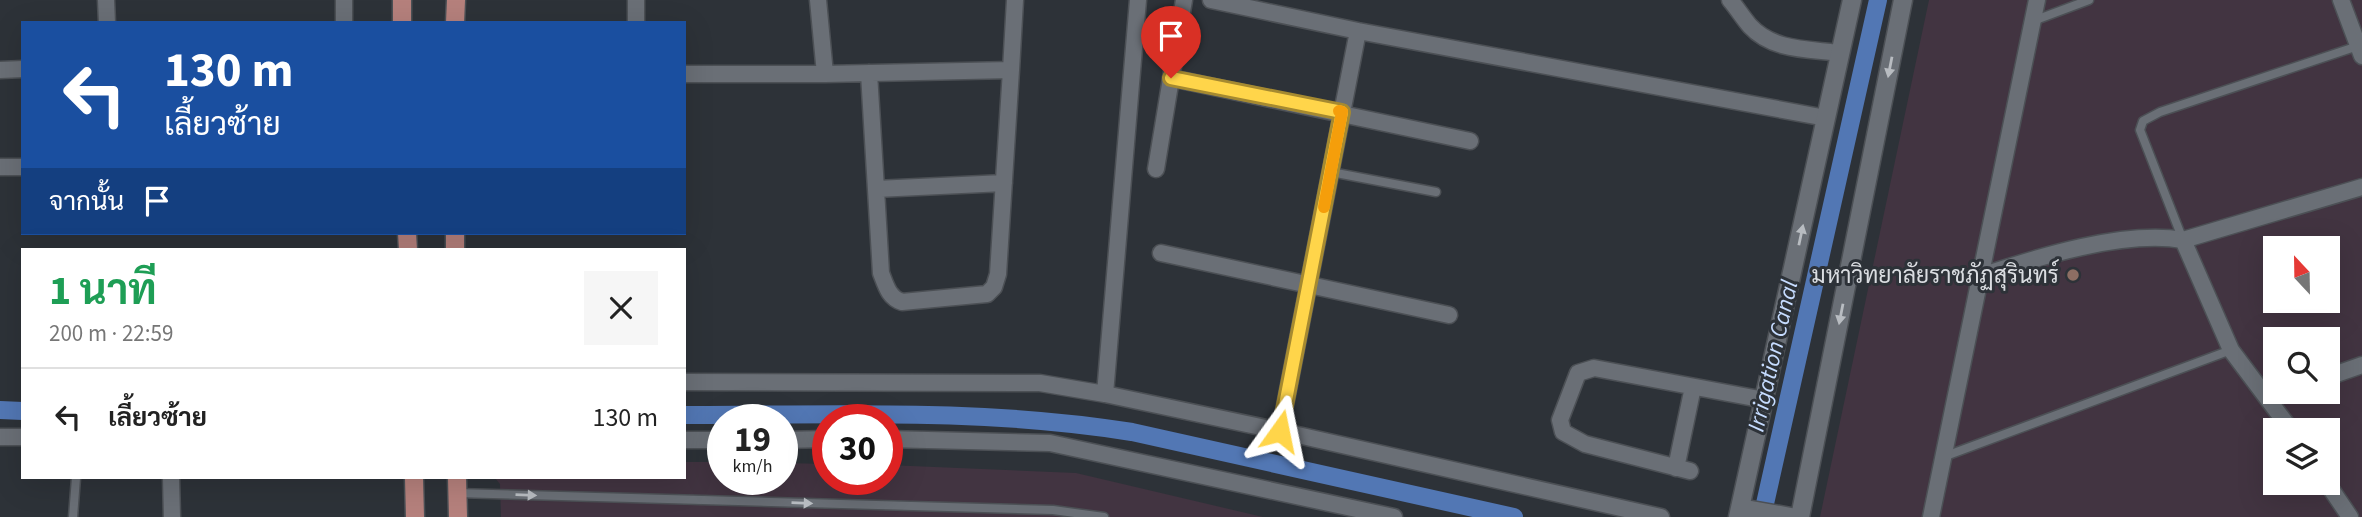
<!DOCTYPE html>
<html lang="th">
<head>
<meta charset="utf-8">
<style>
	body { margin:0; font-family:"Source Sans 3",Sarabun,sans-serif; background:#f6f6f6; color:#222; height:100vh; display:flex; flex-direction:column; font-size:26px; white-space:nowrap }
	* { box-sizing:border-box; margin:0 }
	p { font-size:23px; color:#767676 }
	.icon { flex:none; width:38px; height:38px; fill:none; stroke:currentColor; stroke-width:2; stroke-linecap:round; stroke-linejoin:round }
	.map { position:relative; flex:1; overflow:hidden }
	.panel { position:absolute; left:21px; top:248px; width:665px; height:231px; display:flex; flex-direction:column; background:#fff; border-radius:0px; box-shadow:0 7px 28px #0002 }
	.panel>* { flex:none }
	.banner { position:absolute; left:21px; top:21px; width:665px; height:214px; border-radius:0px; box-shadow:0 7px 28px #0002; background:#1a4fa0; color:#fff; overflow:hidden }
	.needle { width:46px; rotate:338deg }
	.controls { position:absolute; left:2263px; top:236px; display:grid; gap:14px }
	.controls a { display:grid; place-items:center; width:77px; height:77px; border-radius:0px; background:#fff; box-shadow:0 7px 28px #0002; font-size:35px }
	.speed { position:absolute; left:707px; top:404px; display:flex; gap:14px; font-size:35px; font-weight:700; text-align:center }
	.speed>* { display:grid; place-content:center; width:91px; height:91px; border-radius:50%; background:#fff; box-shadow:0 7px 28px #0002; line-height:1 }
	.speed small { font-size:18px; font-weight:400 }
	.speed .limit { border:10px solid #d22; background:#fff; color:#111 }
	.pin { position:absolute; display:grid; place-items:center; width:60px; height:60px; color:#fff; margin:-72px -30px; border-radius:50% 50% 50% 0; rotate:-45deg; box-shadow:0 0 7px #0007 }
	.pin .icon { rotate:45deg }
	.me { position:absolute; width:77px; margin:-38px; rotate:12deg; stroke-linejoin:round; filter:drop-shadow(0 0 5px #0008) }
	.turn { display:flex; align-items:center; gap:24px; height:147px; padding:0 28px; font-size:32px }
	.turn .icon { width:91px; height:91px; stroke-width:2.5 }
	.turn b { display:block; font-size:49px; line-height:60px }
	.then { display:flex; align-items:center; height:66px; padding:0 28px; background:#0003; gap:14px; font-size:26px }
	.round { display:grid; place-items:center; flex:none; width:74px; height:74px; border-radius:0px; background:#f6f6f6 }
	.summary { display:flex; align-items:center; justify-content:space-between; height:119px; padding:0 28px }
	h1 { font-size:42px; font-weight:700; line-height:52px; color:#1e9e55 }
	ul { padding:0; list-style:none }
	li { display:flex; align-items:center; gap:21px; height:98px; padding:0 28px; border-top:2px solid #e0e0e0 }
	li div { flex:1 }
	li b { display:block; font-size:26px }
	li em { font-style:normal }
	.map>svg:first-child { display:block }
</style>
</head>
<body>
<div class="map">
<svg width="2362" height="517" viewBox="0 0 2362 517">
	<rect width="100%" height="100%" fill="#2d3238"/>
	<!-- education -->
	<path fill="#423441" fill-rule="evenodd" d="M1929 0H2362V517H1820ZM2275 248H2328V301H2275ZM2275 340H2328V392H2275ZM2275 430H2328V483H2275Z
		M684 462H723V480H782V463L828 464V480H887V465L1076 473 1263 517H501L500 484 495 478H684Z"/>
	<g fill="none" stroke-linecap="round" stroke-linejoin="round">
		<!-- canal -->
		<path stroke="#5277b4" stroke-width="18" d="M0 410 23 411
			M684 415C834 415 984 408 1132 432L1514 517
			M1762 517 1878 0"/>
		<!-- service casing -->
		<g stroke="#4c5055" stroke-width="11">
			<path id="service" d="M2033 21 2089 0
				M1331 172 1436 192
				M2183 240 2140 130 2143 121 2160 112 2358 46
				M1943 457 2231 350
				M457 493 1053 510 1104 517
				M73 517 76 478"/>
		</g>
		<!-- minor casing -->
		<g stroke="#4c5055" stroke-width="19">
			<path id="minor" d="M106 0 107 23
				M344 0V23
				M636 0V23
				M1211 0 1358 31
				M1730 0C1737 8 1743 18 1750 26 1773 51 1809 49 1839 53
				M2341 0 2362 56
				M0 70 23 69
				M869 73 881 273C886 286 889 298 902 302L987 294 994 287 998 274 1011 70
				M684 74H825L818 0
				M825 74 1011 70 1015 0
				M1171 78 1470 141
				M0 167H23
				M1156 169 1184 0
				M876 189 1004 183
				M2183 240 2362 187
				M1161 253 1449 315
				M1981 276C2038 257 2124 230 2183 240L2231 350 2291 430
				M2328 377 2362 365
				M684 382 1040 383 1105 394 1280 431 1661 517
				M1105 394 1138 0
				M2269 398 2286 392
				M1280 431 1358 31 1826 118
				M0 437H23
				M887 439 1050 443 1394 517
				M684 440H723
				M782 440 828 439
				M1676 468 1693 387
				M1690 471 1585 444 1563 432 1560 420 1578 373 1594 368 1765 400
				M171 478 172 517
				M2327 483 2350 517
				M1931 517 2037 0"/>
		</g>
		<!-- tertiary casing -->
		<g stroke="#4c5055" stroke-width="21">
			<path id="tertiary" d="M1740 508 1791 517
				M1738 517 1852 0
				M1800 517 1903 0"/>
		</g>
		<!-- primary casing -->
		<g stroke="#4c5055" stroke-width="21">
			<path id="primary" d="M402 0V23
				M455 23 456 0
				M407 233 408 250
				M455 233V250
				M414 478 415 517
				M457 478 458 517"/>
		</g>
		<!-- service -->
		<use href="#service" stroke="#6a6f76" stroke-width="8"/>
		<!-- minor -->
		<use href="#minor" stroke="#6a6f76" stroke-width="16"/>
		<!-- tertiary -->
		<use href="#tertiary" stroke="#6a6f76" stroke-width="18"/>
		<!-- primary -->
		<use href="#primary" stroke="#b5807c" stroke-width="18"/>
	</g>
	<!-- one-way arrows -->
	<defs><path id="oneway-solid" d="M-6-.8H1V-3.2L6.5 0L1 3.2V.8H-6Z" transform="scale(1.75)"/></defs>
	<g fill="#b8bcc1">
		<use href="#oneway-solid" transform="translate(1890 67) rotate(101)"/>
		<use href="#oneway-solid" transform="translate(1801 235) rotate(-78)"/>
		<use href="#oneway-solid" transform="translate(1841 314) rotate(101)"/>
		<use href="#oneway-solid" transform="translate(526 495) rotate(2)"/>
		<use href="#oneway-solid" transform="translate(802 503) rotate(2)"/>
	</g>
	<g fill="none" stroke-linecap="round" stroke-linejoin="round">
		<!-- route casing -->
		<g stroke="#a68a30" stroke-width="18">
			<path id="route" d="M1171 78 1342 112 1280 431"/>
		</g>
		<!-- route -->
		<use href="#route" stroke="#ffd54a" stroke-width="12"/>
		<!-- slow -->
		<path stroke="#f59e0b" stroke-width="12" d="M1324 207 1342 112 1339 111"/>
	</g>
	<!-- markers -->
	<circle fill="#8d6e63" stroke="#2d3238" stroke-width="2.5" cx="2073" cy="275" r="7"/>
	<g text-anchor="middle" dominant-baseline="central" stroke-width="6" stroke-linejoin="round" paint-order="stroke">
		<!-- poi labels -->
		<g font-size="23" fill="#dadde1" stroke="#2d3238" text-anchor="end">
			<text x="2059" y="275">มหาวิทยาลัยราชภัฏสุรินทร์</text>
		</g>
		<!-- water labels -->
		<g font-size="24" font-style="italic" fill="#c6dcff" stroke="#2d3238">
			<text transform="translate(1773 356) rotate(-77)">Irrigation Canal</text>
		</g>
	</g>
</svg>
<div class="controls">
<a><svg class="needle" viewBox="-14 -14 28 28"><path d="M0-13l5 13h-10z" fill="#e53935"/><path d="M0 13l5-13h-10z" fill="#767676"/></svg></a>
<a><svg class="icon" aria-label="search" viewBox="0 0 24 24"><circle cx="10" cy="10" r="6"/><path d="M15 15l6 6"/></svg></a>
<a><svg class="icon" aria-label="layers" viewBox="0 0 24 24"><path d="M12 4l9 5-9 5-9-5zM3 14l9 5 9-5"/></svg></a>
</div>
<div class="speed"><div>19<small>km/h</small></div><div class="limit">30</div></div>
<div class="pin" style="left:1171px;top:78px;background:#d93025"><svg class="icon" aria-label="arrive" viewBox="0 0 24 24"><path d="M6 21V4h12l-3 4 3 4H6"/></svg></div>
<svg class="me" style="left:1280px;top:431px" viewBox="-20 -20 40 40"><path d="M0-17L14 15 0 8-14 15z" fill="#ffd54a" stroke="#fff" stroke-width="4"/></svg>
<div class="banner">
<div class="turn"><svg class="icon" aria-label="left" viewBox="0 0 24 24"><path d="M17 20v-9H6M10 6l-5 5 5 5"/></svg><div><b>130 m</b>เลี้ยวซ้าย</div></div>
<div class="then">จากนั้น<svg class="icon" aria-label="arrive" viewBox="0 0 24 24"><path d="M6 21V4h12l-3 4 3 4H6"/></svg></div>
</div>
<section class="panel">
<div class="summary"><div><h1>1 นาที</h1><p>200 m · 22:59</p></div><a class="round"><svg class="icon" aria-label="close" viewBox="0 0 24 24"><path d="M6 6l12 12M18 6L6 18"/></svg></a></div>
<ul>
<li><svg class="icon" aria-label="left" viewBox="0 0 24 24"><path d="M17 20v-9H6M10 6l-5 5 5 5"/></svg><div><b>เลี้ยวซ้าย</b></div><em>130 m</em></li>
</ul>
</section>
</div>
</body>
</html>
